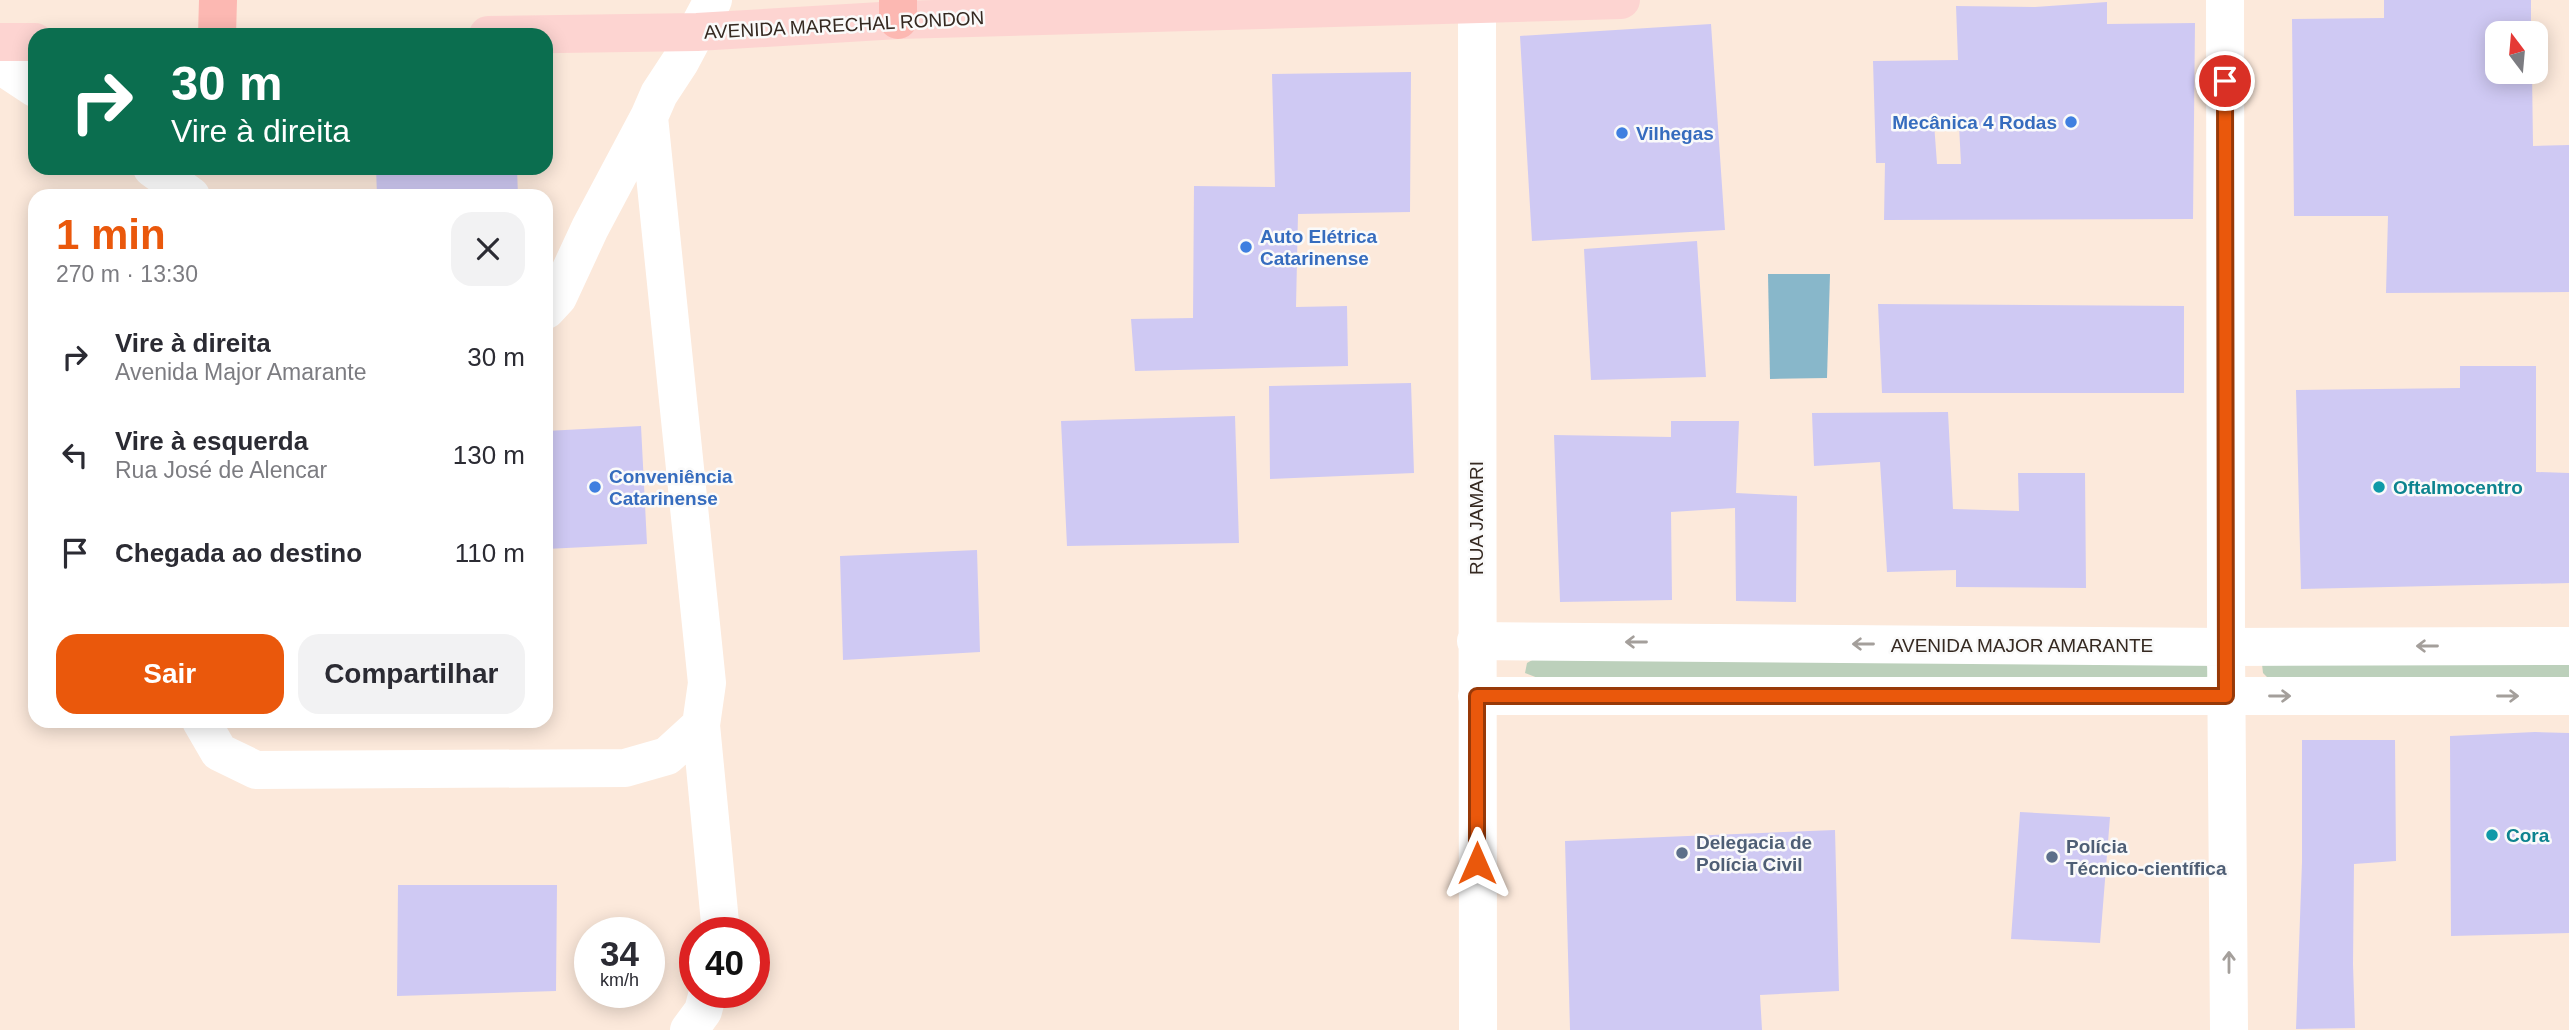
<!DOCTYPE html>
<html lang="pt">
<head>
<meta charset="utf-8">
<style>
	body { margin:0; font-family:Helvetica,sans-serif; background:#f2f2f3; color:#2b2b33; height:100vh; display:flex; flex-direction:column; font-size:26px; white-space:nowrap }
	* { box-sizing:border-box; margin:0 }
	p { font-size:23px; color:#7c7c81 }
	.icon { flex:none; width:38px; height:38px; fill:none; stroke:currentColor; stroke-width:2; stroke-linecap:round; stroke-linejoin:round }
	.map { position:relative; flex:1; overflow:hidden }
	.details { position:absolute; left:28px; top:189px; width:525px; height:539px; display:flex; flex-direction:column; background:#fff; border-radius:21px; box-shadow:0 4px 18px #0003 }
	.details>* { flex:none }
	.top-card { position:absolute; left:28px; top:28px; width:525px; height:147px; border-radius:21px; box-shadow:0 4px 18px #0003; background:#0b6e4f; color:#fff; overflow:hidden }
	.needle { width:46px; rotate:344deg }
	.buttons { position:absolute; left:2485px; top:21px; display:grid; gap:14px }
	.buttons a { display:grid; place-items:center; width:63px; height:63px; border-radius:14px; background:#fff; box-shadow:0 4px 18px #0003; font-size:35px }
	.speed { position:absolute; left:574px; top:917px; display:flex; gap:14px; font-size:35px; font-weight:700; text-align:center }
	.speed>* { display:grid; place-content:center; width:91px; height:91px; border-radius:50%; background:#fff; box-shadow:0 4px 18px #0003; line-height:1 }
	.speed small { font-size:18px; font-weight:400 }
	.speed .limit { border:10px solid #d22; background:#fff; color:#111 }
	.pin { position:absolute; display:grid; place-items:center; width:60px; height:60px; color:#fff; margin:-30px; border:4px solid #fff; border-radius:50%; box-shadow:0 2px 7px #0007 }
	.me { position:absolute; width:77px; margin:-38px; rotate:0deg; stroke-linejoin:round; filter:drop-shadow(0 0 5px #0008) }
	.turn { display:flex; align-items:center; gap:24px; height:147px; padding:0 28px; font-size:32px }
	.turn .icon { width:91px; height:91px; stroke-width:2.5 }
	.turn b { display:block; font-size:49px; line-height:60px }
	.round { display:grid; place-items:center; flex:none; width:74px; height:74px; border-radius:21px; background:#f2f2f3 }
	.head { display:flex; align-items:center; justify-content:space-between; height:119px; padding:0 28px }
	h1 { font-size:42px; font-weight:600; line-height:52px; color:#ea580c }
	.action { display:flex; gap:14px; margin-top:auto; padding:14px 28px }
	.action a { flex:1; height:80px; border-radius:21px; background:#ea580c; color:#fff; font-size:28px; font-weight:600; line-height:80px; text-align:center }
	.action a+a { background:#f2f2f3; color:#2b2b33 }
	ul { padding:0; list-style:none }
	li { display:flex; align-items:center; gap:21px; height:98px; padding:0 28px }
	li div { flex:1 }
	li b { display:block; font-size:26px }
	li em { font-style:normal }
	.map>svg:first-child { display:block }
</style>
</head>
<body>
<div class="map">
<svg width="2569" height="1030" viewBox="0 0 2569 1030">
	<rect width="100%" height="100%" fill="#fce9db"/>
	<!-- green -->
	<path fill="#bcd0bb" d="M2569 658V678H2268L2263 673 2262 664Z
		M1534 659H2202L2213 675 2203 678H1538L1525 673 1527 663Z"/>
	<!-- water -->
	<path fill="#88b7ca" d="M1768 274H1830L1827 378 1770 379Z"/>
	<!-- building -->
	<path fill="#cfc9f3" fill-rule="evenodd" d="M2384 0H2531V33H2497V72H2532L2533 146 2569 145V292L2386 293 2388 216H2294L2292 19 2384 18Z
		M2107 2V24L2195 23 2193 219 1884 220 1885 163H1876L1873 61 1958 60 1956 6 2035 7ZM1934 123 1959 125 1961 164H1937Z
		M1711 24 1725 230 1532 241 1520 36Z
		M1411 72 1410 212 1298 214 1296 307 1347 306 1348 366 1135 371 1131 319 1193 318 1194 186 1275 187 1272 74Z
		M376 168H517L518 196H377Z
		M1697 241 1706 377 1591 380 1584 249Z
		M1878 304 2184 306V393H1882Z
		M2460 366H2536V472L2569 473V583L2301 589 2296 390 2460 388Z
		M1411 383 1414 473 1270 479 1269 386Z
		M1948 412 1953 509 2019 511 2018 473H2085L2086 588 1956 587V570L1887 572 1880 462 1814 466 1812 413Z
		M1235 416 1239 543 1067 546 1061 421Z
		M1671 421H1739L1736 493 1797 496 1796 602 1736 601 1735 508 1671 512 1672 600 1560 602 1554 435 1671 437Z
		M641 426 647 544 546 549V431Z
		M977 550 980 652 843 660 840 556Z
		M2535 732 2569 733V933L2451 936 2450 736Z
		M2302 740H2395L2396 861 2354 864 2353 964 2355 1028 2296 1029 2302 862Z
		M2020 812 2110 817 2100 943 2011 939Z
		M1835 830 1839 991 1760 995 1762 1030H1570L1565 841Z
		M398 885H557L556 991 397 996Z"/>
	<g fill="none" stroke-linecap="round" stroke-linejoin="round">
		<!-- minor -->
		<path stroke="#fff" stroke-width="38" d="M2225 0 2226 647 2229 1030
			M1477 5 1478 1030
			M0 65 35 88
			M152 168 191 196
			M546 310 558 297 590 228 649 117
			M1476 641 2226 647 2569 646
			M1477 696H2569
			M201 721 219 752 256 770 625 768 667 756 701 725 707 683 649 117 659 94 680 62 713 0
			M701 725 721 933
			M689 1030 703 1011 708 992"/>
		<!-- major -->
		<path stroke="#fdd4d1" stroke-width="38" d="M488 35 697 32 898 20 1621 0
			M0 42H35"/>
		<!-- highway -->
		<path stroke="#fcb8b2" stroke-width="38" d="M898 0V20
			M217 35 218 0"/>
	</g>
	<!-- one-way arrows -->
	<defs><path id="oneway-shaft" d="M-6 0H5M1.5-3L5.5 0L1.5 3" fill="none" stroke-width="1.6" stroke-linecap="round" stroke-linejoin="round" transform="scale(1.75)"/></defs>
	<g stroke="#a49f9b">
		<use href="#oneway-shaft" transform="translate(1636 642) rotate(-180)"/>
		<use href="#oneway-shaft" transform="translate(1863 644) rotate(-180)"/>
		<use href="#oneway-shaft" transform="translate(2427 646) rotate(180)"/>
		<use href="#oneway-shaft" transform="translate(2280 696)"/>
		<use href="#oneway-shaft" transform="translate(2508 696)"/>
		<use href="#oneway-shaft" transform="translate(2229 962) rotate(-90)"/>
	</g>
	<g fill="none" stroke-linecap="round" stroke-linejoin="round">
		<!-- route casing -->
		<g stroke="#983908" stroke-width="18">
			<path id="route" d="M1477 863V696H2226L2225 81"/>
		</g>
		<!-- route -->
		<use href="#route" stroke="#ea580c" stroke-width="12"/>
	</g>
	<!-- markers -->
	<g fill="#3f7fe0" stroke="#fafafa" stroke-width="2.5">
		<circle cx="2071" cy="122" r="7"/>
		<circle cx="1622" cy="133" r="7"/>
		<circle cx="1246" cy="247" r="7"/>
		<circle cx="595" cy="487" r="7"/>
	</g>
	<g fill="#0f9aa8" stroke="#fafafa" stroke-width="2.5">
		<circle cx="2379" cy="487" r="7"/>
		<circle cx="2492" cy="835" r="7"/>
	</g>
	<g fill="#5c6f8a" stroke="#fafafa" stroke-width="2.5">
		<circle cx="1682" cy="853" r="7"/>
		<circle cx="2052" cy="857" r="7"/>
	</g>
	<g text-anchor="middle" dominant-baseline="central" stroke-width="5" stroke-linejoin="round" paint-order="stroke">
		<!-- street labels -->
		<g font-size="19" fill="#352921" stroke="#fafafa">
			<text transform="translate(844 25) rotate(-3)">AVENIDA MARECHAL RONDON</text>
			<text transform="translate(1476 518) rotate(-90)">RUA JAMARI</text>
			<text x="2022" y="645">AVENIDA MAJOR AMARANTE</text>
		</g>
		<!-- shop labels -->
		<g font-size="19" font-weight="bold" fill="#366cbe" stroke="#fafafa" text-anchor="start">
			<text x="2057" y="122" text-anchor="end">Mecânica 4 Rodas</text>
			<text x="1636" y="133">Vilhegas</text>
			<text x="1260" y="236">Auto Elétrica<tspan x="1260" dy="22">Catarinense</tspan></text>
			<text x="609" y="476">Conveniência<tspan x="609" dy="22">Catarinense</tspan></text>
		</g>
		<!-- culture labels -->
		<g font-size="19" font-weight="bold" fill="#0d838f" stroke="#fafafa" text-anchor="start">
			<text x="2393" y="487">Oftalmocentro</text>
			<text x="2506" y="835">Cora</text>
		</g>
		<!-- service labels -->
		<g font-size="19" font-weight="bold" fill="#4e5e75" stroke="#fafafa" text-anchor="start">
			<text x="1696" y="842">Delegacia de<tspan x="1696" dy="22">Polícia Civil</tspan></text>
			<text x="2066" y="846">Polícia<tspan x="2066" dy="22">Técnico-científica</tspan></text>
		</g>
	</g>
</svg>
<div class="buttons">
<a><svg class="needle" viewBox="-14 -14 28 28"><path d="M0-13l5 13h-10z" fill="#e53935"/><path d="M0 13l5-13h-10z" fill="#7c7c81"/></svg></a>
</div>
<div class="speed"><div>34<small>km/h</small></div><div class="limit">40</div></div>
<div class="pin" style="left:2225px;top:81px;background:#d93025"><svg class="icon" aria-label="arrive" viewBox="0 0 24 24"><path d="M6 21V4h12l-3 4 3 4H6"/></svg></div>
<svg class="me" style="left:1477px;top:863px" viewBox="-20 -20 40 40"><path d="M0-17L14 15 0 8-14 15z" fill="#ea580c" stroke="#fff" stroke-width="4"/></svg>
<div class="top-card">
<div class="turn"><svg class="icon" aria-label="right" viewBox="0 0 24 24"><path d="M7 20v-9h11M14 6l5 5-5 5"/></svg><div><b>30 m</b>Vire à direita</div></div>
</div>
<section class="details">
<div class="head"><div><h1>1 min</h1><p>270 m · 13:30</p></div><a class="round"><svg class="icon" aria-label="close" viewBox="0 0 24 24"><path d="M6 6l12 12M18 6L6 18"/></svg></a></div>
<ul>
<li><svg class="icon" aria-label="right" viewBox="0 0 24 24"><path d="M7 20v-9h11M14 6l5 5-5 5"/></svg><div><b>Vire à direita</b><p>Avenida Major Amarante</p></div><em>30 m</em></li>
<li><svg class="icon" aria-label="left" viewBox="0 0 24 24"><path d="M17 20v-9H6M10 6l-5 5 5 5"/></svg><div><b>Vire à esquerda</b><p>Rua José de Alencar</p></div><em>130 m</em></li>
<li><svg class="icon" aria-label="arrive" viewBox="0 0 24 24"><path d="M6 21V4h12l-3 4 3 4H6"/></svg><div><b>Chegada ao destino</b></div><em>110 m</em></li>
</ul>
<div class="action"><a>Sair</a><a>Compartilhar</a></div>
</section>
</div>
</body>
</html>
